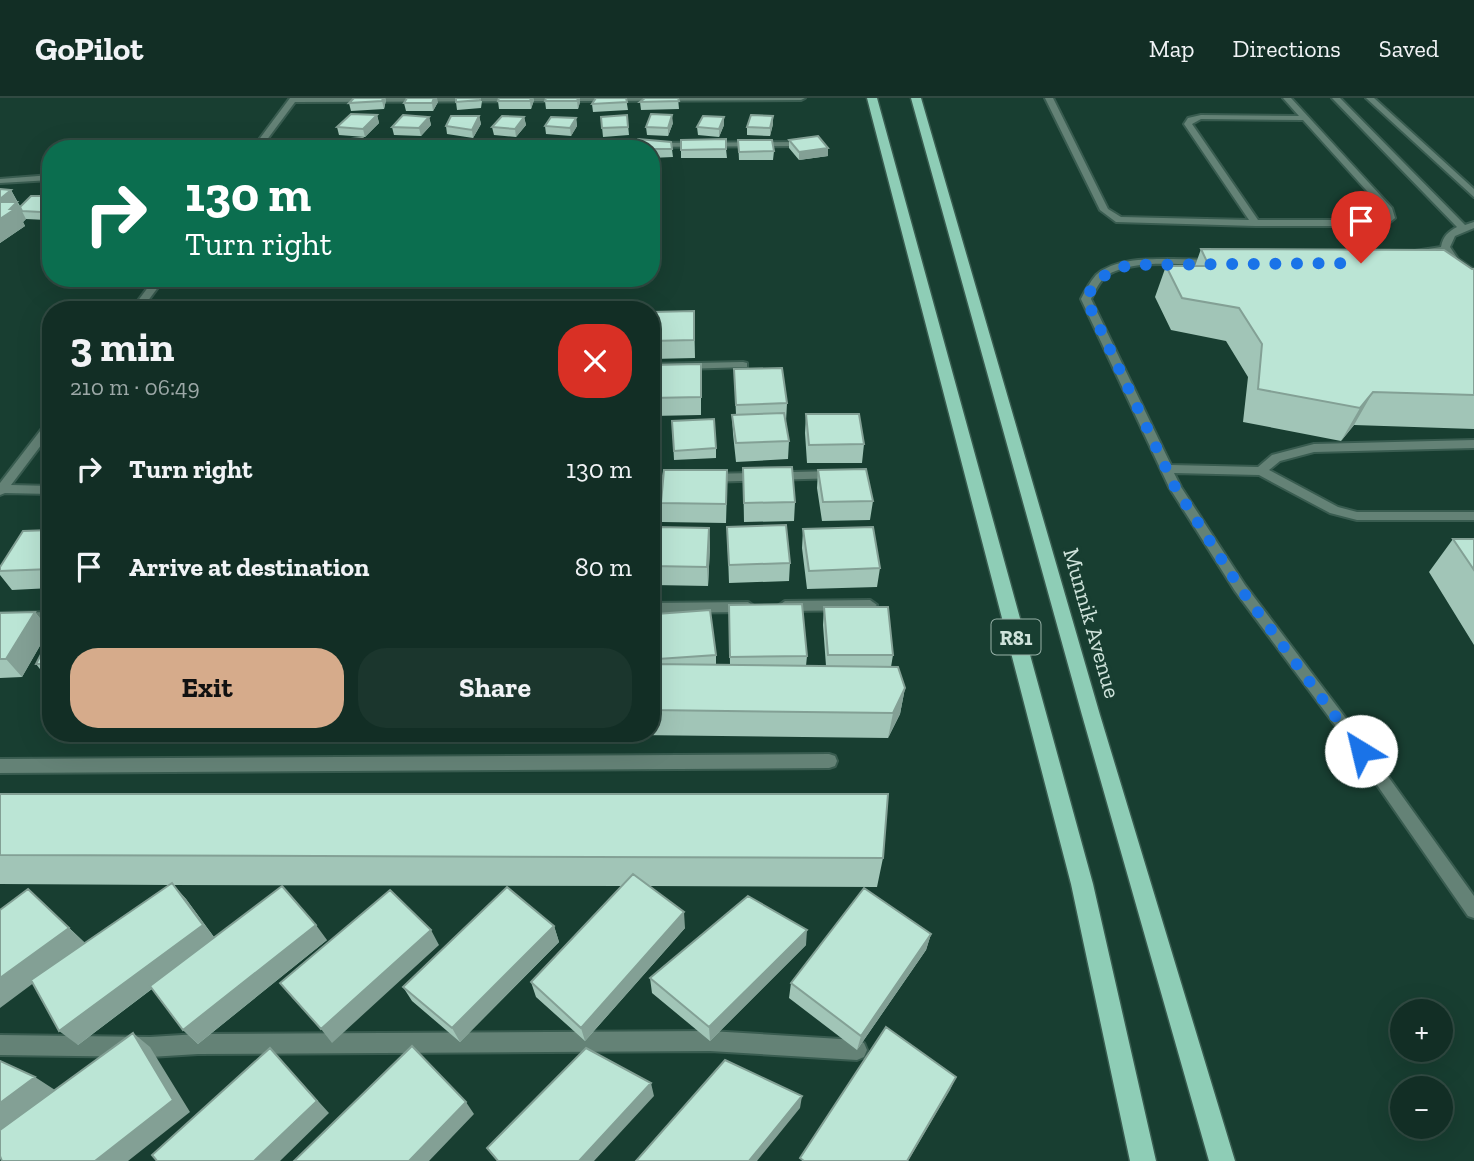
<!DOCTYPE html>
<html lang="en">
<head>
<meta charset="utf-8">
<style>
	body { margin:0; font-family:"Zilla Slab",serif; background:#1b362d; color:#f1f3f6; height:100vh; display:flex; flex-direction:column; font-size:26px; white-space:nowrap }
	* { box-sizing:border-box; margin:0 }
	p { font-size:23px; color:#9ca8a7 }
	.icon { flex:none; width:38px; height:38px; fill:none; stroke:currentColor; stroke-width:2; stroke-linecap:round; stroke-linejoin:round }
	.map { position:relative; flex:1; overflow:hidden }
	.details { position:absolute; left:42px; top:203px; width:618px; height:441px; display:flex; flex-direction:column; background:#122e25; border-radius:28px; box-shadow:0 7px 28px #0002,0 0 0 2px #314a42 }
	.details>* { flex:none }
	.hud { position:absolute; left:42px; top:42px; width:618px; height:147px; border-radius:28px; box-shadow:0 7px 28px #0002,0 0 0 2px #314a42; background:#0b6e4f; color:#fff; overflow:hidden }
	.buttons { position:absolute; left:1390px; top:901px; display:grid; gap:14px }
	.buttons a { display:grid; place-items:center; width:63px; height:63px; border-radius:50%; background:#122e25; box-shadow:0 7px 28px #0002,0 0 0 2px #314a42; font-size:35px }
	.pin { position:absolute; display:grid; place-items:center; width:60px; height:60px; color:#fff; margin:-72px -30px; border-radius:50% 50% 50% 0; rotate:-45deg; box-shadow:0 0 7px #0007 }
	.pin .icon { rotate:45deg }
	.me { position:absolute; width:77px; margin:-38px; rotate:324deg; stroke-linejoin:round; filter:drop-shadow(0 0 5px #0008) }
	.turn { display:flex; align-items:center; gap:24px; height:147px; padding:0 28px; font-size:32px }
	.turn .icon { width:91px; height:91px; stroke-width:2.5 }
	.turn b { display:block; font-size:49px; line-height:60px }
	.round { display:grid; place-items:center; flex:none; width:74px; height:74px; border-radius:28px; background:#1b362d }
	.summary { display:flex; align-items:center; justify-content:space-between; height:119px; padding:0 28px }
	h1 { font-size:42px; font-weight:700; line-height:52px }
	.cta { display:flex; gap:14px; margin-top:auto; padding:14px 28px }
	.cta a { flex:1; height:80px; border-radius:28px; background:#d6ab8b; color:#111; font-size:28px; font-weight:700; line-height:80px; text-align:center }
	.cta a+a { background:#1b362d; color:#f1f3f6 }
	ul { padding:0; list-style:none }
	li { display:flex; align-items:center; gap:21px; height:98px; padding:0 28px }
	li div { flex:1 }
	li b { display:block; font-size:26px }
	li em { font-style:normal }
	header { display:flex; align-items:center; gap:42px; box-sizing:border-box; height:98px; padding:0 35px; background:#122e25; border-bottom:2px solid #314a42 }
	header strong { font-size:33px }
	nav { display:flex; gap:38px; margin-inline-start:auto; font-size:24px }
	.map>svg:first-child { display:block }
</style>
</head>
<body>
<header>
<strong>GoPilot</strong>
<nav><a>Map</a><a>Directions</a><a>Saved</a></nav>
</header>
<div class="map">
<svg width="1474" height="1063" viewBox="0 0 1474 1063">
	<rect width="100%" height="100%" fill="#183e31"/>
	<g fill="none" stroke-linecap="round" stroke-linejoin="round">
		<!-- service casing -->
		<g stroke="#395c50" stroke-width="4">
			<path id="service" d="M1045 0H1053L1108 111 1121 119 1249 122 1184 26 1188 20 1201 17 1299 18 1283 0H1291L1392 110 1395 120 1385 128H1255L1116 124 1100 112ZM1201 21 1303 22 1385 113 1386 119 1383 122H1258L1192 26Z
				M1332 0H1340L1465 127 1474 124V130L1455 138 1450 149 1458 161 1474 172V179L1451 165 1443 154 1415 157V153L1441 149C1443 138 1448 134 1457 129Z
				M1366 0H1374L1474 91V99Z
				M1173 161 1215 162 1220 165 1215 168C1184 167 1133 160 1106 178 1099 184 1095 193 1091 201L1171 367 1258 369 1272 357 1314 346 1474 342V350L1314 354 1280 363 1269 372 1338 409 1357 414H1474V422H1357L1330 415 1259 377 1174 375 1181 389 1245 487 1351 627 1474 798V820L1468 818 1341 635 1235 493 1169 389 1081 201C1085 193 1090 184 1096 177 1115 160 1150 161 1173 161Z"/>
		</g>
		<!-- minor casing -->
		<g stroke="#395c50" stroke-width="4">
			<path id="minor" d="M290 0H805L801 2 295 4 263 47 806 44 810 46 806 48 252 51Z
				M51 77V82L0 85V81Z
				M155 180H165L141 212H131Z
				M743 264 747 265V269L651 272V266Z
				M51 323V334L11 387 51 388V396L5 395 0 397V385L47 324Z
				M835 373 839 374 841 377 839 380 708 384 702 380 708 376Z
				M681 376 687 380 685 383 651 385V377Z
				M870 502 877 507 870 512 785 513 778 508 785 503Z
				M748 504 755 509 748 514 651 515V505Z
				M51 514V524L0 525V515Z
				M829 656 835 658 837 663 835 668 829 670 0 675V661Z
				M710 933 857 942 864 945 867 952 864 959 857 962 710 953 198 956 150 959 0 957V937L150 939 198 936Z"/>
		</g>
		<!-- primary casing -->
		<g stroke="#395c50" stroke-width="3">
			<path id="primary" d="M867 0H877L1093 786 1156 1063H1130L1071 786Z
				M911 0H921L1100 617 1235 1063H1209L1082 617Z"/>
		</g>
		<!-- service -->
		<use href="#service" fill="#648276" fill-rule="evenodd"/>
		<!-- minor -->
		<use href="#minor" fill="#648276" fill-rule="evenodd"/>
		<!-- primary -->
		<use href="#primary" fill="#8ecdb6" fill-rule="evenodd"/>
	</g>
	<!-- wall -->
	<path fill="#a1c5b7" d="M354 0H385L386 2 384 11 351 13 349 5Z
		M499 0H533L534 2 531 11H499L498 3Z
		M546 0H580V4L578 11H546L545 3Z
		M626 0 628 12 593 14 592 6Z
		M678 0 679 11 641 12 640 4Z
		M482 3 481 10 457 12 456 4Z
		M438 4 433 13H406L404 5Z
		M377 17 379 25 365 39 339 37 337 29Z
		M627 17 629 37 603 39 601 19Z
		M479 18 481 26 473 40 447 36 446 28Z
		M773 18V26L770 38 747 37V29Z
		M429 19 431 27 421 38 394 37 392 29Z
		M524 19 526 27 516 39 494 37 492 29Z
		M576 20 577 28 571 38 546 36 545 28Z
		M673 25 668 38 647 37 646 29Z
		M724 27 719 39 698 37 697 29Z
		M681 42 726 51 727 60H681Z
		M738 42 774 53 773 62H739Z
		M789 42 828 50V58L799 62 789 50Z
		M671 44 673 59 651 60V51Z
		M513 49V51L473 50Z
		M0 91 11 92 20 108 51 98 46 122 26 121 23 124 25 128 0 145Z
		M1201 151 1474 171V331L1354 327 1341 343 1243 324 1248 279 1226 243 1171 232 1155 199 1166 168H1195Z
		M694 213 695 260 652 261 651 245 652 214Z
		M701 266V317L652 318 651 287Z
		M734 271 787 305 786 324 789 343 788 361 736 364 733 336 732 317H736Z
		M806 316 864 346 862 365H807L805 335Z
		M672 323 716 350V360L674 362Z
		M743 370 795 404 794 423 744 424Z
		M818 372 873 403 870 422 822 423 817 390Z
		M727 391 726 425 662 424 661 405Z
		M51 395V423L42 409Z
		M727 429 790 465 789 483 729 485Z
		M709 430 710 449 708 488 654 487 652 468Z
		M803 431 880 470 877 489 807 491 802 450Z
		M51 432V490L12 492 0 477V469Z
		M1453 441H1474V547L1429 474Z
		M729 507 807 558 806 568H826L823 527 824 509 893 557 891 569 905 590 900 616 888 640 456 635H651V566H658L656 516 716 557V567H730Z
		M35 514 49 532 22 579 0 580V515Z
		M51 537V585L36 566Z
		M0 696 883 760 877 789 650 788 685 830 585 943 536 899 531 884 622 788 173 787 186 801 214 839 327 842 198 946 183 932 152 891 78 947 28 791 85 845 169 787 0 786Z
		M554 828 559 844 460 944 412 903 403 889Z
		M931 836 926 852 857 952 789 900 791 885Z
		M806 847 710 943 652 895 650 880Z"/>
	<!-- shaded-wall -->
	<path fill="#83a095" d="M383 0H385L386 2 384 11 382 3Z
		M434 0H437L438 4 433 13 432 5Z
		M531 0H533L534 2 531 11 530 3Z
		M578 0H580V4L578 11 577 3Z
		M377 17 379 25 365 39 363 31Z
		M672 17 673 25 668 38V30Z
		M479 18 481 26 473 40 472 32Z
		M773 18V26L770 38V30Z
		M429 19 431 27 421 38 419 30Z
		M524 19 526 27 516 39 515 31Z
		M724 19V27L719 39V31Z
		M576 20 577 28 571 38 570 30Z
		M362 40 364 48 362 51H353Z
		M409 44 411 51H404Z
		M828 50V58L799 62V54Z
		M11 92 26 121 23 124 25 128 0 145V101Z
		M51 104V118L46 122 41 114Z
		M1373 294 1354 327 1341 343 1360 310Z
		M709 430 710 449 708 488 707 469Z
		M35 514 49 532 22 579 6 561Z
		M905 590 900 616 888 640 893 615Z
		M172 785 186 801 216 842 78 947 59 933Z
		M28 791 86 846 0 910V880Z
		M684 814 685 830 585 943 581 930Z
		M316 827 327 842 198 946 183 932Z
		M554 828 559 844 460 944 452 930Z
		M431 832 439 847 332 945 321 931Z
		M807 832 806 847 710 943 709 929Z
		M931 836 926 852 857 952 861 938Z
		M133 935 150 949 190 1014 128 1063H95Z
		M270 950 329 1015 280 1063H254Z
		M35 979 55 992 0 1033V1005Z
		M956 979 950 992 908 1063H907Z
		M651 985 654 998 594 1063H579Z
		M802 998 800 1010 757 1063H749Z
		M466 1004 474 1016 429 1063H409Z"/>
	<!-- building -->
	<path fill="#bbe5d5" stroke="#83a095" stroke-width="2" d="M354 0H383L382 3 349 5Z
		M407 0H434L432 5H404Z
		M456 0H480V2L456 4Z
		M499 0H531L530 3H498Z
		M546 0H578L577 3H545Z
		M596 0H626L627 4 592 6Z
		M645 0H678L679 3 640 4Z
		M351 16 377 17 363 31 337 29Z
		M651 16 672 17 668 30 646 29Z
		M403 17 429 19 419 30 392 29Z
		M627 17 628 29 602 30 601 19Z
		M751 17 773 18 770 30 747 29Z
		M451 18H479L472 32 446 28Z
		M502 18 524 19 515 31 492 29Z
		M703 18 724 19 719 31 697 29Z
		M551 19 576 20 570 30 545 28Z
		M818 38 828 50 799 54 789 42Z
		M362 40 353 51H309L318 44Z
		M638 41 671 44 672 51H632Z
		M726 41V51L681 52V42Z
		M373 42 409 44 404 51H366Z
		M617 42 616 50 581 51 582 43Z
		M738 42H772L774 53 739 54Z
		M431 43H462L459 51H422Z
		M509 43 513 49 473 50 475 44Z
		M565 43V50L519 51 526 45Z
		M0 91 11 92 0 101Z
		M31 98H51V104L41 114 22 113 20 109Z
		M0 104H17L10 111H15L0 121Z
		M1201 151 1444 152 1472 171H1474V297L1373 294 1360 310 1258 291 1262 246 1239 210 1182 200 1166 168H1209Z
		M694 213V242L651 243 652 214Z
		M701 266V299L651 300 652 267Z
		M782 270 787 305 736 307 734 271Z
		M784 315 789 343 736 345 732 317Z
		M806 316H859L864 346 809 347Z
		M714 321 716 350 674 353 672 323Z
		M792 369 795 404 744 405 743 370Z
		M866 371 873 403 823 404 818 372Z
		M664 372H727L726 406 661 405Z
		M51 395V409H42Z
		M786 427 790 465 729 467 727 429Z
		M656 429 709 430 707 469 652 468Z
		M873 429 880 470 809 473 803 431Z
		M51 432V471L0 473V469L23 433Z
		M1453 441H1474V472Z
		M802 506 807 558 730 559 729 507Z
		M824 509H888L893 557H828Z
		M710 512 716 557 658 561 656 516Z
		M35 514 6 561H0V515Z
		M51 537V566H36Z
		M651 566 898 569 905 590 893 615 651 612Z
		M0 696H888L883 760 0 757Z
		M633 776 684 814 581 930 531 884Z
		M172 785 203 827 59 933 31 882Z
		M282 788 316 827 183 932 150 888Z
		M507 789 554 828 452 930 403 889Z
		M864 790 931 836 861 938 791 885Z
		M28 791 69 830 0 880V812Z
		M390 792 431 832 321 931 280 885Z
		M748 798 807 832 709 929 650 880Z
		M886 929 956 979 907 1063H804L800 1060Z
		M133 935 173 1002 95 1063H2L0 1058V1032Z
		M412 948 466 1004 409 1063H294Z
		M270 950 317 1003 254 1063H157L152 1057Z
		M586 950 651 985 579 1063H498L487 1050Z
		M725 962 802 998 749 1063H636Z
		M0 963 35 979 0 1005Z"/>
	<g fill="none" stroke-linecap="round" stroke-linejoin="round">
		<!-- route -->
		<path stroke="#1a73e8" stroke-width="12" stroke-dasharray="0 21.6" d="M1361 653 1240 490 1175 389 1086 201C1096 180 1107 174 1129 167L1361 165"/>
	</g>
	<g text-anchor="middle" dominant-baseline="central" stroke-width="7" stroke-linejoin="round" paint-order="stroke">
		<!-- shield labels -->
		<rect fill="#183e31" stroke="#98b2a8" stroke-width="2" x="991.5" y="521.5" width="49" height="35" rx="5"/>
		<g font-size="21" font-weight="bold" fill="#cfe3db">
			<text x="1016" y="539">R81</text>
		</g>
		<!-- street labels -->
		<g font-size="23" fill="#cfe3db" stroke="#183e31">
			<text transform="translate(1092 525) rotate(74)">Munnik Avenue</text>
		</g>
	</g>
</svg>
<div class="buttons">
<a>+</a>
<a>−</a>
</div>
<div class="pin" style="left:1361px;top:165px;background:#d93025"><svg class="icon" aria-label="arrive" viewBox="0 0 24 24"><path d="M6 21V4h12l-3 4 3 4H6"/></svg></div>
<svg class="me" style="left:1361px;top:653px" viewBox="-20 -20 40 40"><circle r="19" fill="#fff"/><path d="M0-13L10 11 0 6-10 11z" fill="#1a73e8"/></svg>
<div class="hud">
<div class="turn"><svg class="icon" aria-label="right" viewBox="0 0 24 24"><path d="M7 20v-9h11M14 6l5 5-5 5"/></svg><div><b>130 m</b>Turn right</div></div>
</div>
<section class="details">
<div class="summary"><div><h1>3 min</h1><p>210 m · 06:49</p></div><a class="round" style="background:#d93025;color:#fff"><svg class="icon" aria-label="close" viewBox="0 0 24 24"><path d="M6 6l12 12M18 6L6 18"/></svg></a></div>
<ul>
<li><svg class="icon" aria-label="right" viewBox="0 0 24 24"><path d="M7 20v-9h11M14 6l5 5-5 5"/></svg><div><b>Turn right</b></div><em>130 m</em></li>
<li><svg class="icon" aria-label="arrive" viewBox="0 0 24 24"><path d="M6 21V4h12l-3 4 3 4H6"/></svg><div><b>Arrive at destination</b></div><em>80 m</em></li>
</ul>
<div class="cta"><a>Exit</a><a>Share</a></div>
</section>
</div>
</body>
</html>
